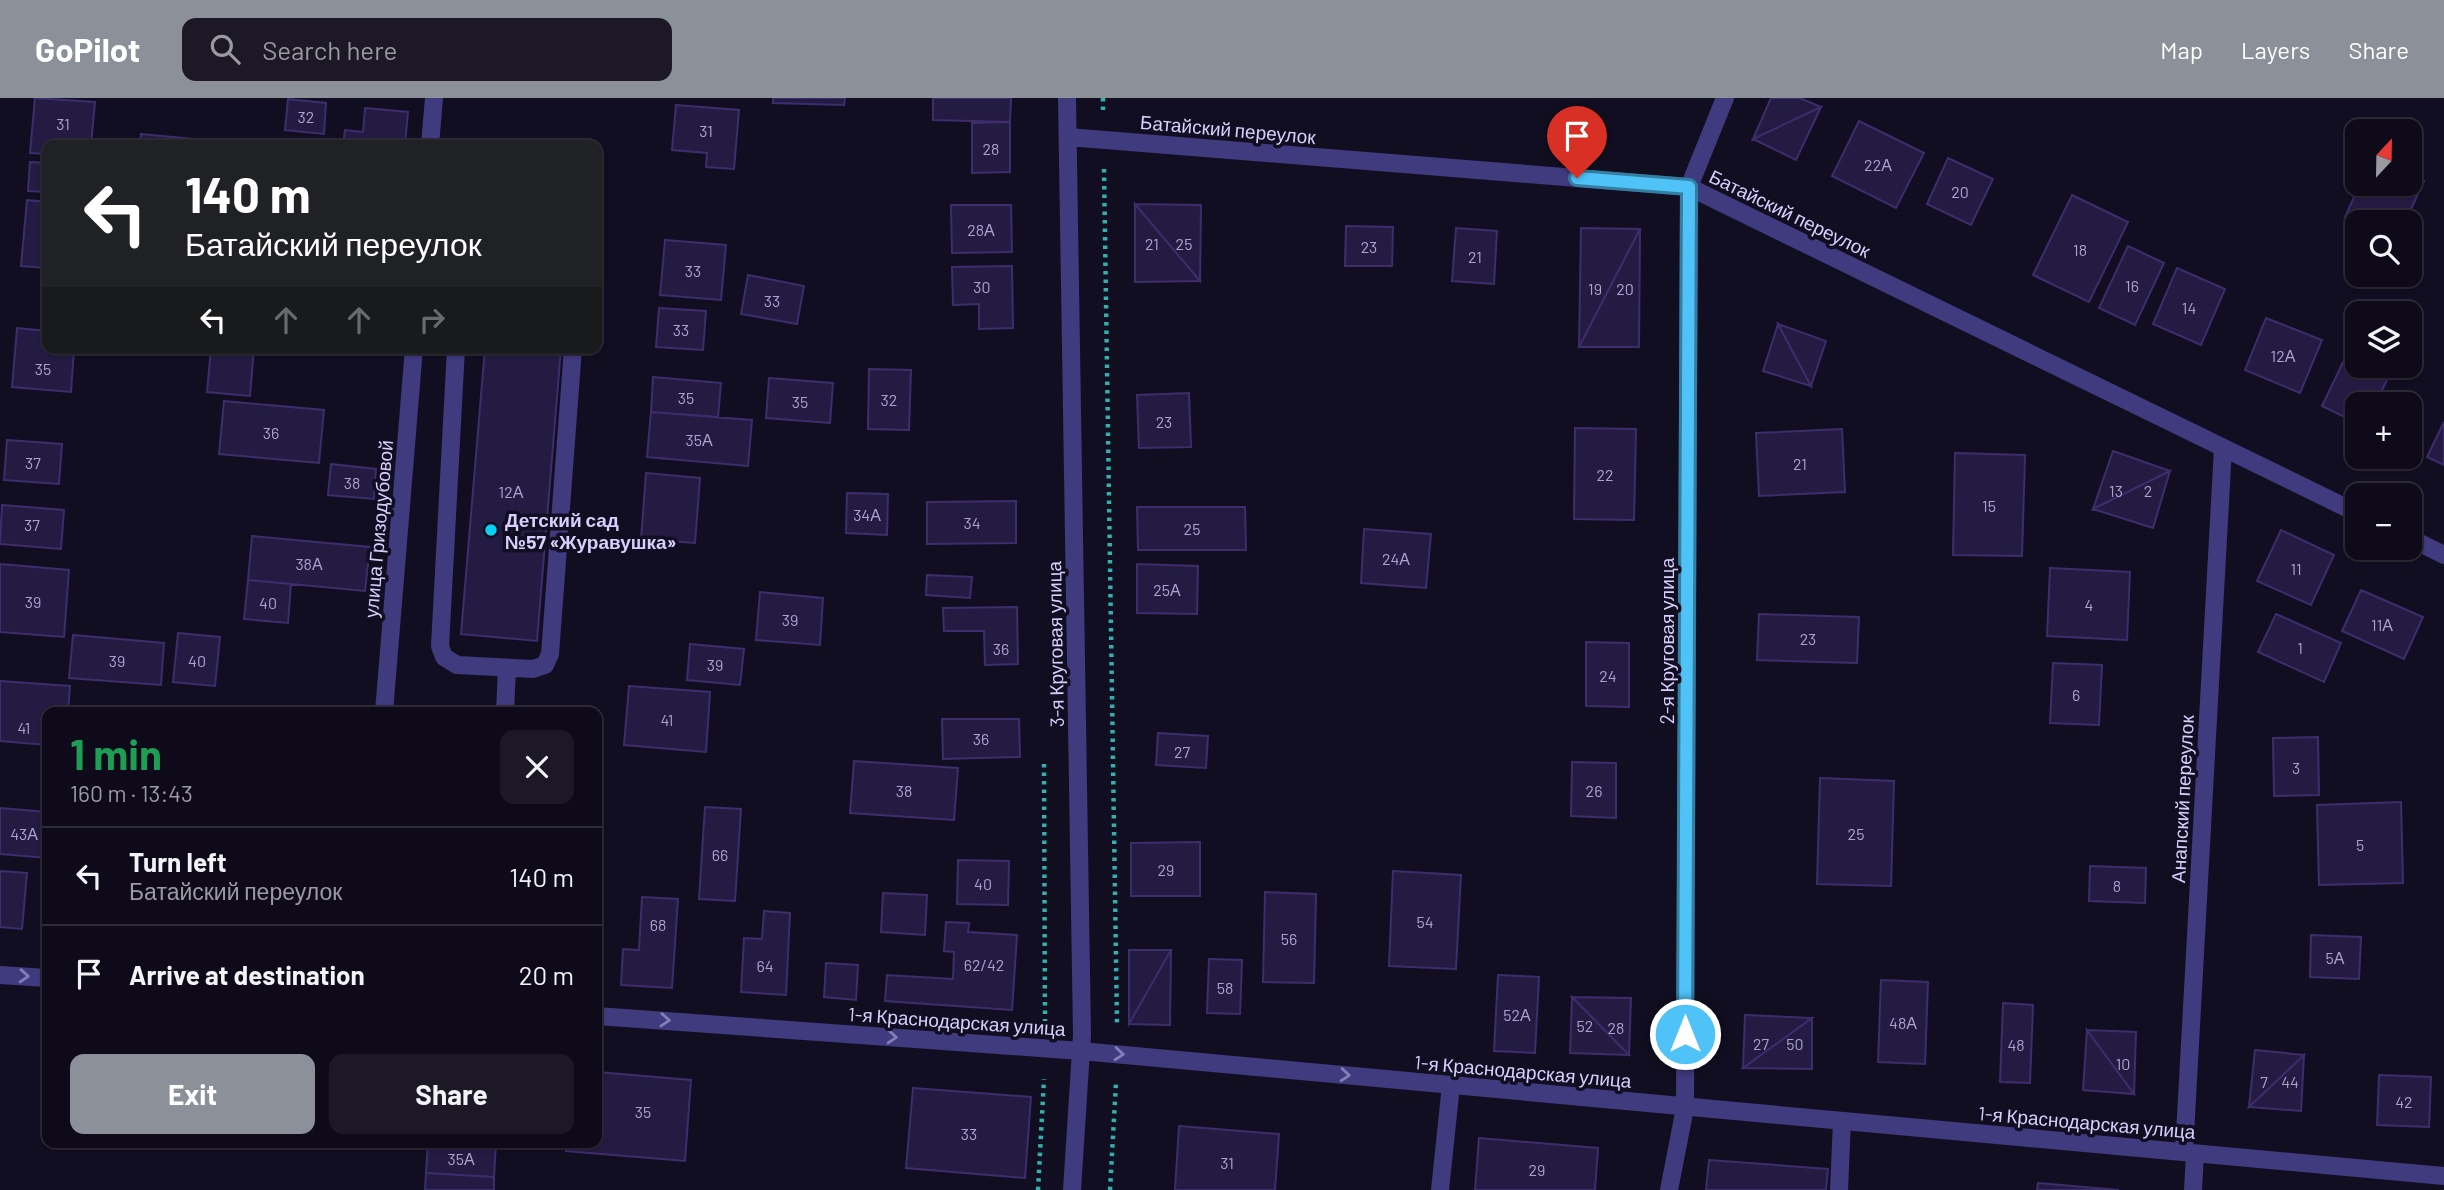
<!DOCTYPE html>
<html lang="en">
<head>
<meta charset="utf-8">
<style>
	body { margin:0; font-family:Barlow,sans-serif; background:#1c1826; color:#f1f3f6; height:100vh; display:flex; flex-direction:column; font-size:26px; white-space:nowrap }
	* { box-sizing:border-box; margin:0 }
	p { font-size:23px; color:#9b9aa2 }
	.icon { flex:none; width:38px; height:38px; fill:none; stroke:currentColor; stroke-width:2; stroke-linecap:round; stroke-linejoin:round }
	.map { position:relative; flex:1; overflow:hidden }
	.side { position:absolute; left:42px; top:609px; width:560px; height:441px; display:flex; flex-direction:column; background:#0e0a19; border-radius:14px; box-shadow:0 2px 5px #0004,0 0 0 2px #2e2b38 }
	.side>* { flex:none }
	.top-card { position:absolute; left:42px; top:42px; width:560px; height:214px; border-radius:14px; box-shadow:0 2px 5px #0004,0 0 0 2px #2e2b38; background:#202124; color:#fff; overflow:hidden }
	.needle { width:46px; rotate:22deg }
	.fabs { position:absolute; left:2345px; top:21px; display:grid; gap:14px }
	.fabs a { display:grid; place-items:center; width:77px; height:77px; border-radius:14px; background:#0e0a19; box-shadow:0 2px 5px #0004,0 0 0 2px #2e2b38; font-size:35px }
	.pin { position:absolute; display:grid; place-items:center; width:60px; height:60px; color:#fff; margin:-72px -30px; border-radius:50% 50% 50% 0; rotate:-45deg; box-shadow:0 0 7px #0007 }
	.pin .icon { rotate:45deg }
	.me { position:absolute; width:77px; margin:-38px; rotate:0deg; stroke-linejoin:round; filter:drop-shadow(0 0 5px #0008) }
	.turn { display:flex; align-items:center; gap:24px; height:147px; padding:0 28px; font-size:32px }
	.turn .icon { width:91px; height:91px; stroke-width:2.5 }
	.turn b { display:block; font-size:49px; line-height:60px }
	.lanes { display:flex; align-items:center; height:66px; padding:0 28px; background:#0003; justify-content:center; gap:35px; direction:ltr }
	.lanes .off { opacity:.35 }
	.round { display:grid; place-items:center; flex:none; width:74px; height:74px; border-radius:14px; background:#1c1826 }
	.summary { display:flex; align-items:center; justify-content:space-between; height:119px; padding:0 28px }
	h1 { font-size:42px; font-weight:700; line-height:52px; color:#1e9e55 }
	.action { display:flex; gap:14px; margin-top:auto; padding:14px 28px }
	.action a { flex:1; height:80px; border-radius:14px; background:#8c9099; color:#fff; font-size:28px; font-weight:700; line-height:80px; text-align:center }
	.action a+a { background:#1c1826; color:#f1f3f6 }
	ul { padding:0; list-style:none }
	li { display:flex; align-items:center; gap:21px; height:98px; padding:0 28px; border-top:2px solid #2e2b38 }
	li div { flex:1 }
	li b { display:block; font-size:26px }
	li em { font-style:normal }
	header { display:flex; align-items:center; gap:42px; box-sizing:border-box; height:98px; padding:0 35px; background:#8c9099; color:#fff }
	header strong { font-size:33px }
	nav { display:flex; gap:38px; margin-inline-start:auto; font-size:24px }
	.search { width:490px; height:63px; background:#1c1826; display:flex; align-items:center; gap:18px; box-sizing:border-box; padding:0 24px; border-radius:14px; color:#9b9aa2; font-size:26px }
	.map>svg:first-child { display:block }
</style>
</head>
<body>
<header>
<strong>GoPilot</strong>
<div class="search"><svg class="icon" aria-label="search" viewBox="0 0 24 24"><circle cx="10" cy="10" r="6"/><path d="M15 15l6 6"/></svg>Search here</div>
<nav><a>Map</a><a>Layers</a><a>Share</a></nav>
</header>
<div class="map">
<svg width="2444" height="1092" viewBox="0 0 2444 1092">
	<rect width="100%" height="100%" fill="#120e21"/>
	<!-- building -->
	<path fill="#241b42" stroke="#3d2d6d" stroke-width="2" d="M35 0 95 4 91 47H47V56L30 55Z
		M773 0H845L844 7 773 5Z
		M933 0H1011L1010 24 933 22Z
		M1771 0H1800L1821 9 1753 41Z
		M288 1 326 5 324 36 285 32Z
		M676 7 739 12 734 71 706 69 707 55 672 52Z
		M1821 9 1796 62 1753 41Z
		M365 10 408 14 405 47H343L345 32 363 34Z
		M1859 23 1924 55 1896 110 1832 78Z
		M1010 24V74L972 75V25Z
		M141 36 214 43V47H140Z
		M1948 60 1993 81 1971 127 1927 106Z
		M30 64 47 65V94L28 93Z
		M2410 76 2424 83 2405 124 2357 125 2345 119 2360 86H2410Z
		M2072 97 2128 124 2089 204 2033 177Z
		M27 102 47 104V170L21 168Z
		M1135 106 1201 107 1200 183Z
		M1135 106 1200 183 1135 184Z
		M951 107H1011L1012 154 952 155Z
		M1346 128 1393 129 1392 168H1345Z
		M1456 130 1497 133 1494 186 1452 183Z
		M1581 130 1640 131 1579 249Z
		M1640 131 1639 249H1579Z
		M665 142 726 147 721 202 660 197Z
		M2128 148 2164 165 2135 227 2099 210Z
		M1012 168 1013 230 979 231V206L953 207 952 169Z
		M2177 170 2225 191 2201 247 2153 226Z
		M748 177 804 188 797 226 741 216Z
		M659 210 706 213 703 252 656 249Z
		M2266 220 2322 242 2300 295 2245 272Z
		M1778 226 1826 243 1811 288Z
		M1778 226 1811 288 1763 273Z
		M17 230 47 233V250H74L71 294 12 289Z
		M2357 235V268H2394L2375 306H2357V325L2322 308Z
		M211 250H254L250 298 207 294Z
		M485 250H561L537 543 461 536Z
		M869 271 911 272 909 332 868 331Z
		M653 279 721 285 718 319 651 314Z
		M769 280 833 285 830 325 766 320Z
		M1189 295 1191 349 1139 350 1137 297Z
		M224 303 324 312 319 365 219 356Z
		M651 314 752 322 748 368 647 359Z
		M2444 324V367L2427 359Z
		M1575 330 1636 331 1634 422 1574 421Z
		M1842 331 1845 394 1759 398 1756 335Z
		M7 342 62 346 59 386 4 382Z
		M2113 353 2170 373 2093 411Z
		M1955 355 2025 357 2022 458 1953 457Z
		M331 366 376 371 374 401 328 397Z
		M2170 373 2153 430 2093 411Z
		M646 375 700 380 695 445 641 441Z
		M847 395 888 396 887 437 846 435Z
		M1016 403V445L927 446V404Z
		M2 407 64 412 61 451 0 446Z
		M1137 409H1245L1246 452H1138Z
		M1364 431 1431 436 1426 490 1361 485Z
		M2281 432 2334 457 2311 507 2257 483Z
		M252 438 370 449 365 493 248 482Z
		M0 466 69 472 64 539 0 534Z
		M1137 466 1198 468 1197 516 1137 515Z
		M2050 470 2130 474 2127 542 2047 538Z
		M927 477 972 479 970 500 926 497Z
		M248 482 291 486 288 525 244 521Z
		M2361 492 2423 519 2404 561 2342 533Z
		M760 494 823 500 820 547 756 542Z
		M1017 509 1018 566 985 567 984 533H944L943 510Z
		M1759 516 1859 519 1857 565 1757 562Z
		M2276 516 2341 545 2324 584 2258 554Z
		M178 535 220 539 215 588 173 584Z
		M73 537 164 545 161 587 69 580Z
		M1586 544 1629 545V609L1586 608Z
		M690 546 744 551 740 587 687 582Z
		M2053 565 2102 567 2099 627 2050 625Z
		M0 583 70 588 68 614H47V647L0 643Z
		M629 588 710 594 706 654 624 647Z
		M305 609 355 614H305Z
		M942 621H1019L1020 659 943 661Z
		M1158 635 1208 638 1206 670 1156 667Z
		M2318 639 2319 697 2274 698 2273 640Z
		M854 663 958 670 954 722 850 715Z
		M1572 664 1616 665V720L1571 718Z
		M1820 680 1894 683 1891 788 1817 786Z
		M2401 704 2403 785 2319 787 2317 707Z
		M705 709 741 711 735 803 699 801Z
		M0 710 47 714V760L0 756Z
		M1200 744V798H1131V745Z
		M958 762 1009 763 1008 807 957 806Z
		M2090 768 2146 770 2145 805 2089 803Z
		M0 773 27 775 22 831 0 829Z
		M1393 773 1461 777 1456 871 1389 868Z
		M1265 794 1316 796 1314 885 1263 884Z
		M883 795 927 797 925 837 881 834Z
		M642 799 678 801 672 890 621 887 623 851 639 852Z
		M764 813 790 815 786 897 741 894 744 840 762 841Z
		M946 824 969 825 968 834 1017 837 1012 912 885 903 887 877 953 881 954 854 944 853Z
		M2311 837 2361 839 2359 881 2310 879Z
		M1129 852H1171L1129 926Z
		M1171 852 1170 927 1129 926Z
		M1209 861 1242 862 1240 916 1207 915Z
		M826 865 858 867 856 902 824 899Z
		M1498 877 1539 879 1535 955 1494 953Z
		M1881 882 1928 884 1925 966 1878 964Z
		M1572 899 1631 900 1629 957Z
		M1572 899 1629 957 1570 955Z
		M2003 905 2033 907 2030 985 2000 984Z
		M1745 917 1812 920 1743 970Z
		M1812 920V971L1743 970Z
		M2087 932 2136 934 2134 996Z
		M2087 932 2134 996 2083 992Z
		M2255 952 2304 957 2249 1009Z
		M2304 957 2301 1013 2249 1009Z
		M597 974 691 982 685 1063 566 1053 567 1045H597Z
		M2379 977 2431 979 2429 1029 2377 1027Z
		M913 990 1031 999 1025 1080 906 1070Z
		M1179 1028 1279 1036 1275 1092H1175Z
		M1479 1040 1598 1050 1595 1092H1475Z
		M428 1045H496L494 1079 426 1075Z
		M1709 1062 1828 1071 1826 1092H1706Z
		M426 1075 494 1079V1092H425Z
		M2038 1085 2119 1092H2037Z"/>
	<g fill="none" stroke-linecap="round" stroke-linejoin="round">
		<!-- path -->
		<path stroke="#31b0ae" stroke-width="4.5" stroke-dasharray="3.5 5" stroke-linecap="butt" d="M1103 0V13
			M1104 71 1117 927
			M1044 666 1045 923
			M1038 1092 1044 981
			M1110 1092 1116 985"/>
		<!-- lane -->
		<path stroke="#403a7f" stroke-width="18" d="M456 250 440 548 444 559 457 567 533 571 545 567 550 556 573 250
			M505 614 507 570
			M1839 1092 1842 1023
			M2193 1092 2195 1056"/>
		<!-- street -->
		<path stroke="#403a7f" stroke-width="18" d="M1067 0 1082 937 1072 1092
			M1068 39 1689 89 2357 415
			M430 47 434 0
			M2410 440 2444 457
			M384 614 414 250
			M0 877 47 880
			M597 918 1081 953 2444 1078
			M2184 1054 2223 350
			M1440 1092 1451 987
			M1669 1092 1685 1010 1689 89 1725 0"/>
	</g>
	<!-- one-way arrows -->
	<defs><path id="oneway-chevron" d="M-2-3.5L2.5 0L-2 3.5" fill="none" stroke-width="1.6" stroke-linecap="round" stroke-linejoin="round" transform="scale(1.75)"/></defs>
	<g stroke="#847eb8">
		<use href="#oneway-chevron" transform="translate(24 878) rotate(4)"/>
		<use href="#oneway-chevron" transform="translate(665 922) rotate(4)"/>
		<use href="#oneway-chevron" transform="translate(892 939) rotate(4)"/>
		<use href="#oneway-chevron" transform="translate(1119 956) rotate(5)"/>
		<use href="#oneway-chevron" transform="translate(1345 977) rotate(5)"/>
	</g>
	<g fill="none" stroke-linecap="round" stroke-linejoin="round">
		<!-- route casing -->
		<g stroke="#337fa1" stroke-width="18">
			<path id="route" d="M1577 80 1689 89 1685 936"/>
		</g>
		<!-- route -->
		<use href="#route" stroke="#4fc3f7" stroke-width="12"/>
	</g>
	<!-- markers -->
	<circle fill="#07d0f3" stroke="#120e21" stroke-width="2.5" cx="491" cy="432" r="7"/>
	<g text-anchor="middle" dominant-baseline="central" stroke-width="7" stroke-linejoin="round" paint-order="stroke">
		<!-- number labels -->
		<g font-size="16" fill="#aaa3cf">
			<text x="306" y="18">32</text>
			<text x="63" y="25">31</text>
			<text x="706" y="32">31</text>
			<text x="991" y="50">28</text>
			<text x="1878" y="66">22А</text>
			<text x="1960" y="93">20</text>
			<text x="981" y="131">28А</text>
			<text x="1152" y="145">21</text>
			<text x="1184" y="145">25</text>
			<text x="1369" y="148">23</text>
			<text x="2080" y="151">18</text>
			<text x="1475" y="158">21</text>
			<text x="693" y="172">33</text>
			<text x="2132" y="187">16</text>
			<text x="982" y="188">30</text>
			<text x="1595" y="190">19</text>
			<text x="1625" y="190">20</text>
			<text x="772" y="202">33</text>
			<text x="2189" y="209">14</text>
			<text x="681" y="231">33</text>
			<text x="2283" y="257">12А</text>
			<text x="43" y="270">35</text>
			<text x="686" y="299">35</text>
			<text x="889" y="301">32</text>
			<text x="800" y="303">35</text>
			<text x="1164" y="323">23</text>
			<text x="271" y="334">36</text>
			<text x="699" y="341">35А</text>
			<text x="33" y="364">37</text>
			<text x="1800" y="365">21</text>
			<text x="1605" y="376">22</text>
			<text x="352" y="384">38</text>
			<text x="2116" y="392">13</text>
			<text x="2148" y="392">2</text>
			<text x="511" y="393">12А</text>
			<text x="1989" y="407">15</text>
			<text x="867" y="416">34А</text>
			<text x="972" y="424">34</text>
			<text x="32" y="426">37</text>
			<text x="1192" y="430">25</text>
			<text x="1396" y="460">24А</text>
			<text x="309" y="465">38А</text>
			<text x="2296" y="470">11</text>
			<text x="1167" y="491">25А</text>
			<text x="33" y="503">39</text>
			<text x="268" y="504">40</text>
			<text x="2089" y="506">4</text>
			<text x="790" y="521">39</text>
			<text x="2382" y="526">11А</text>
			<text x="1808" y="540">23</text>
			<text x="2300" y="549">1</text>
			<text x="1001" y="550">36</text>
			<text x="117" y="562">39</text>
			<text x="197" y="562">40</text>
			<text x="715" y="566">39</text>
			<text x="1608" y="577">24</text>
			<text x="2076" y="596">6</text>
			<text x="667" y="621">41</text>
			<text x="24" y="629">41</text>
			<text x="981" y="640">36</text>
			<text x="1182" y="653">27</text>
			<text x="2296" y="669">3</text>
			<text x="904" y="692">38</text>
			<text x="1594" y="692">26</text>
			<text x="24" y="735">43А</text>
			<text x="1856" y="735">25</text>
			<text x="2360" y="746">5</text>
			<text x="720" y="756">66</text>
			<text x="1166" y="771">29</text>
			<text x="983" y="785">40</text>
			<text x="2117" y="787">8</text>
			<text x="1425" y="823">54</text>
			<text x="658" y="826">68</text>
			<text x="1289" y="840">56</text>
			<text x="2335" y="859">5А</text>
			<text x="984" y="866">62/42</text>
			<text x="765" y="867">64</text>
			<text x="1225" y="889">58</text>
			<text x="1517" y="916">52А</text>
			<text x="1903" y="924">48А</text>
			<text x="1585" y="927">52</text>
			<text x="1616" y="929">28</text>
			<text x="1761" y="945">27</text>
			<text x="1795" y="945">50</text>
			<text x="2016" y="946">48</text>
			<text x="2123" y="965">10</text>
			<text x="2264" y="983">7</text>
			<text x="2290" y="983">44</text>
			<text x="2404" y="1003">42</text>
			<text x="643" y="1013">35</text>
			<text x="969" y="1035">33</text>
			<text x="461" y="1060">35А</text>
			<text x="1227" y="1064">31</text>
			<text x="1537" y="1071">29</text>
		</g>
		<!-- street labels -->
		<g font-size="19" fill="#d7d0fe" stroke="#120e21">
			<text transform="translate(1228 31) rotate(5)">Батайский переулок</text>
			<text transform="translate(1790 115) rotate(26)">Батайский переулок</text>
			<text transform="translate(378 431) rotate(-85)">улица Гризодубовой</text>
			<text transform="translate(1666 543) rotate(-90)">2-я Круговая улица</text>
			<text transform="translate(1055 546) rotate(-91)">3-я Круговая улица</text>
			<text transform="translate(2182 701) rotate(-87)">Анапский переулок</text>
			<text transform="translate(957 923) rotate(4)">1-я Краснодарская улица</text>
			<text transform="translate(1523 973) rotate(5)">1-я Краснодарская улица</text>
			<text transform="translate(2087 1024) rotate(5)">1-я Краснодарская улица</text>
		</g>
		<!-- poi labels -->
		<g font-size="19" font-weight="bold" fill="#d7d0fe" stroke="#120e21" text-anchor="start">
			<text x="505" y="421">Детский сад<tspan x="505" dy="22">№57 «Журавушка»</tspan></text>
		</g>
	</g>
</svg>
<div class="fabs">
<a><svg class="needle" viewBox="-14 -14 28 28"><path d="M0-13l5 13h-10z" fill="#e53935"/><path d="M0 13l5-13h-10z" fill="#9b9aa2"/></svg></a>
<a><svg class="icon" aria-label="search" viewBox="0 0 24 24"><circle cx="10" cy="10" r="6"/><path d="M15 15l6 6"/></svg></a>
<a><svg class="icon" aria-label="layers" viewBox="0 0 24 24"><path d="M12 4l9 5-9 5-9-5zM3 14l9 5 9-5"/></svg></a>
<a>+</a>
<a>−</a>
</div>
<div class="pin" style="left:1577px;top:80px;background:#d93025"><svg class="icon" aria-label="arrive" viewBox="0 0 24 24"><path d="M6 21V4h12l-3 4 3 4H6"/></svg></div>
<svg class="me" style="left:1685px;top:936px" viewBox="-20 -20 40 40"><circle r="17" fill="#4fc3f7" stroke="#fff" stroke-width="3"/><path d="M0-11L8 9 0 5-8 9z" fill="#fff"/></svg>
<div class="top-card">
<div class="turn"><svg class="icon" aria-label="left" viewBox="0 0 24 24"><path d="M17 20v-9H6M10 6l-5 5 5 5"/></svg><div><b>140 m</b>Батайский переулок</div></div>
<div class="lanes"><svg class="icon" aria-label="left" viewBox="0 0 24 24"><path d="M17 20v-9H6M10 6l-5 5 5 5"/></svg><svg class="icon off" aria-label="ahead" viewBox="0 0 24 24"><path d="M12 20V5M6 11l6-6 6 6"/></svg><svg class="icon off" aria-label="ahead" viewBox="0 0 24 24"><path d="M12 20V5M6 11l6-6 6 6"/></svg><svg class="icon off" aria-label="right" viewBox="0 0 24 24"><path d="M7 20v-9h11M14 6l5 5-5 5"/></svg></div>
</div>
<section class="side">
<div class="summary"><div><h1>1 min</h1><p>160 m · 13:43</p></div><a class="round"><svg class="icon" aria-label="close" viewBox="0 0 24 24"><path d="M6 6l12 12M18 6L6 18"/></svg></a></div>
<ul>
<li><svg class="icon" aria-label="left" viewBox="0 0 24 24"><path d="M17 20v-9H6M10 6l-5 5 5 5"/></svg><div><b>Turn left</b><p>Батайский переулок</p></div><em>140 m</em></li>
<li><svg class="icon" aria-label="arrive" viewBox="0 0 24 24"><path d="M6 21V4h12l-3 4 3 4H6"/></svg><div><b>Arrive at destination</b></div><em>20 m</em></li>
</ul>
<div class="action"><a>Exit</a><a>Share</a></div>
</section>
</div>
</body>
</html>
